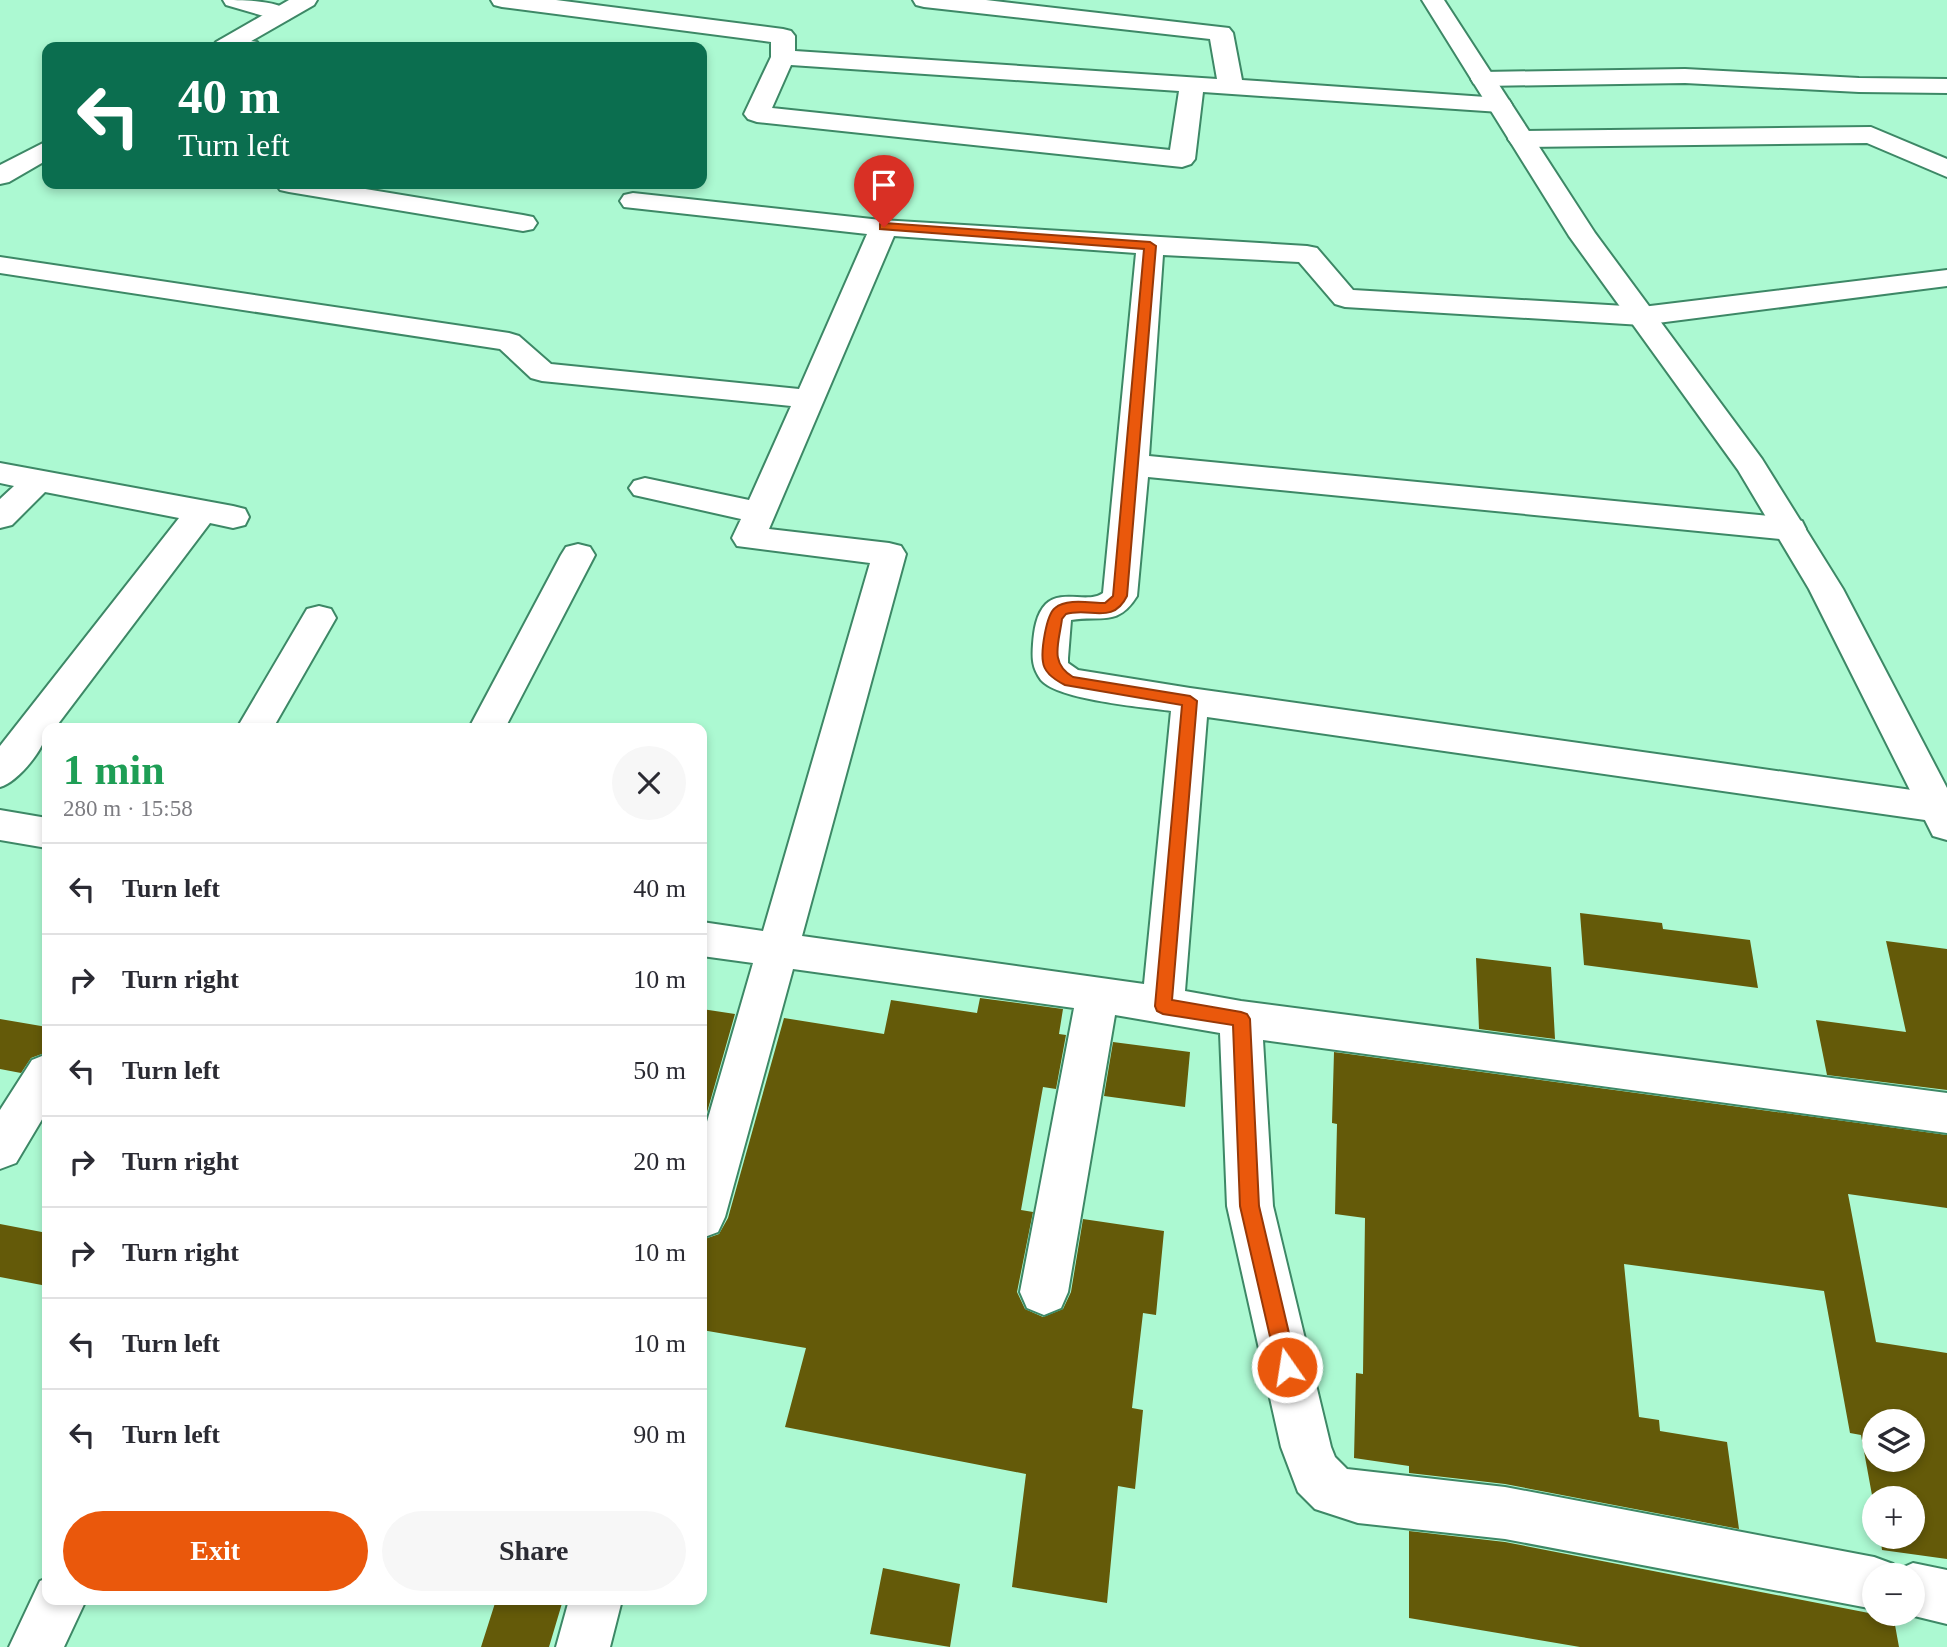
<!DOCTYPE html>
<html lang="en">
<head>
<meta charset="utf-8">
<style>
	body { margin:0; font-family:"Times New Roman",serif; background:#f7f7f7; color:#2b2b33; height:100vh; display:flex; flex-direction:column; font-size:26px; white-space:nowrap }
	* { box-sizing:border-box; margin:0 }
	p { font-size:23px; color:#7c7c81 }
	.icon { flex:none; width:38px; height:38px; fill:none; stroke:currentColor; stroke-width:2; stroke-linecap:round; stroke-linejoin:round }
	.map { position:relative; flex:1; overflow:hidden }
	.details { position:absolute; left:42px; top:723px; width:665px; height:882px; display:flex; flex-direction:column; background:#fff; border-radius:14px; box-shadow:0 4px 10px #0003 }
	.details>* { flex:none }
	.hud { position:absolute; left:42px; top:42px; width:665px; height:147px; border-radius:14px; box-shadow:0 4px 10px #0003; background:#0b6e4f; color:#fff; overflow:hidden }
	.controls { position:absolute; left:1862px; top:1409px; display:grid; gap:14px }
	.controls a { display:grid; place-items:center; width:63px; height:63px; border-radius:50%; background:#fff; box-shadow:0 4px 10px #0003; font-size:35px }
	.pin { position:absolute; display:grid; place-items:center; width:60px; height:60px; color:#fff; margin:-72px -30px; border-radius:50% 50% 50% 0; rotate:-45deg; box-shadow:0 0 7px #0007 }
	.pin .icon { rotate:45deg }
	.me { position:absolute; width:77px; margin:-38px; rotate:347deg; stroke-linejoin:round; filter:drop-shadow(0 0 5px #0008) }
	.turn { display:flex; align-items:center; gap:24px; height:147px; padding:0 21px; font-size:32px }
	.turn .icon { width:91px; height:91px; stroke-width:2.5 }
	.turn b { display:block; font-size:49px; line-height:60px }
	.round { display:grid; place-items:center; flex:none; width:74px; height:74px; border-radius:37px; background:#f7f7f7 }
	.headline { display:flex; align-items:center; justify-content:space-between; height:119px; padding:0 21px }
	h1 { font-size:42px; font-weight:800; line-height:52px; color:#1e9e55 }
	.primary-button { display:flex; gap:14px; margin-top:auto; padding:14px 21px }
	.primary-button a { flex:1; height:80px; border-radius:42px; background:#ea580c; color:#fff; font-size:28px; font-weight:800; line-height:80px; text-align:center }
	.primary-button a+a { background:#f7f7f7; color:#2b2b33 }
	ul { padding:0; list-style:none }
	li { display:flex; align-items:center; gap:21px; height:91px; padding:0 21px; border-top:2px solid #e1e1e2 }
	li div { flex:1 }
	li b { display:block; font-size:26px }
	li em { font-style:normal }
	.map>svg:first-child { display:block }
</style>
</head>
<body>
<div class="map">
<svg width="1947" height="1647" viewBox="0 0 1947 1647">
	<rect width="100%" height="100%" fill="#acf9d2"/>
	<!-- building -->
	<path fill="#645a09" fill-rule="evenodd" d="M1580 913 1662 923 1663 929 1750 940 1758 988 1584 965Z
		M1886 941 1947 949V1090L1827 1075 1816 1020 1906 1032Z
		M1476 958 1551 967 1555 1039 1479 1029Z
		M980 998 1063 1009 1059 1034 1066 1035 1056 1089 1043 1087 1021 1210 1033 1212 1017 1292 1025 1309 1043 1317 1063 1309 1071 1292 1083 1219 1164 1231 1156 1315 1143 1313 1132 1408 1143 1410 1135 1489 1118 1486 1107 1603 1012 1587 1026 1474 785 1427 806 1348 702 1330V1240L719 1234 728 1218 784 1018 884 1034 891 1000 977 1013Z
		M702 1009 735 1014 702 1130Z
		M0 1019 47 1027V1052L31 1058 21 1073 0 1069Z
		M1113 1042 1190 1052 1185 1107 1104 1096Z
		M1334 1052 1947 1135V1208L1848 1194 1876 1342 1947 1353V1559L1882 1550 1880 1536H1913V1498H1874V1506L1861 1435 1850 1433 1824 1291 1624 1264 1639 1417 1659 1420 1660 1431 1727 1442 1739 1529 1505 1484 1409 1473V1466L1354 1458 1356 1373 1363 1374 1365 1218 1335 1214 1337 1124 1332 1123ZM1874 1421H1913V1460H1874Z
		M0 1224 47 1233V1286L0 1277Z
		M1409 1531 1505 1542 1874 1614H1893L1899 1647H1580L1409 1618Z
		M883 1568 960 1584 950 1647 870 1634Z
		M496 1600H563L549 1647H481Z"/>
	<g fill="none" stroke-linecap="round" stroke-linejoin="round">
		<!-- minor casing -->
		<g stroke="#3d8866" stroke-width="4">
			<path id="minor" d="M223 0C241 0 281 0 293 14L289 19 281 21 226 5Z
				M491 0H556L783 29 791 31 795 36V51L1217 79 1210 39 924 7 916 5 913 0H986L1229 28 1233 33 1242 80 1500 98 1509 100 1512 105 1509 110 1500 112 1203 92 1195 159 1191 164 1182 167 757 122 748 119 744 114 771 57V42L502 7 494 5ZM791 65 1179 91 1170 150 772 108Z
				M228 38 257 42 261 47H218L220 40Z
				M1685 69 1859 78 1947 79V93L1859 92 1685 83 1483 86 1474 84 1471 79 1474 74 1483 72Z
				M1871 127 1947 159V177L1867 143 1521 147 1512 144 1508 139 1512 134 1521 131Z
				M276 184H335L523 215 533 217 537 223 533 229 523 231 289 192 280 190Z
				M633 193 881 220 1307 246 1317 248 1353 290 1642 307 1947 270V286L1642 325 1345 307 1335 304 1299 262 1163 255 1149 456 1790 518 1802 521 1806 529 1802 537 1790 540 1148 477 1137 596C1118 627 1101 615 1071 620L1068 658V663L1078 670 1190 688 1947 795V819L1939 822 1207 717 1185 991 1241 1001 1947 1093V1133L1263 1040 1273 1206 1331 1447 1335 1457 1347 1469 1505 1487 1874 1557 1893 1564 1895 1571 1913 1563 1947 1570V1624L1906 1614H1913V1575H1874V1609L1505 1539 1358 1523 1315 1509 1298 1492 1281 1447 1227 1206 1220 1033 1115 1015 1068 1292 1061 1308 1044 1315 1027 1308 1020 1292 1074 1008 793 969 725 1217 718 1232 702 1238V1139L753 963 702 956V922L763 931 870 563 737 546 732 538 741 519 634 495 629 488 634 481 645 478 749 500 791 406 542 381 531 378 500 349 0 273V257L509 333 519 336 551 364 799 389 867 234 624 207 620 201 624 195ZM894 236 1136 253 1103 593C1088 604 1062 589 1046 604 1036 614 1034 631 1033 644 1032 658 1032 668 1041 680 1058 700 1143 707 1171 711L1144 984 802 936 906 554 901 546 889 543 769 529Z
				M0 463 233 506 245 509 249 517 245 525 233 528 210 523 55 728H47C47 747 18 782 0 787V746L179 518 45 492 12 525 0 528V499L14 486 0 483Z
				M578 544 590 547 595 555 505 728H469L561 555 566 547Z
				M319 606 331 609 336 618 273 728H237L307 609Z
				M0 810 47 818V848L0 840Z
				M47 1054V1111L16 1163 0 1169V1110L32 1060Z
				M47 1578V1600H86L64 1647H9L40 1581Z
				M569 1600H622L610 1647H556Z"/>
		</g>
		<!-- tertiary casing -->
		<g stroke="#3d8866" stroke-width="4">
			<path id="tertiary" d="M289 0H317L314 5 241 47H212L216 42Z
				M1422 0H1444L1595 233 1762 459 1843 589 1947 788V840L1933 836 1809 589 1738 470 1569 236Z
				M47 141V160L9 182 0 184V165Z"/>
		</g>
		<!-- minor -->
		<use href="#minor" fill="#fff" fill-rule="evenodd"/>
		<!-- tertiary -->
		<use href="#tertiary" fill="#fff" fill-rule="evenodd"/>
	</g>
	<!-- route -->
	<path fill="#ea580c" stroke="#983908" stroke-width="2" d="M884 223 1150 242 1156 246 1127 596C1113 625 1090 607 1066 614L1062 619C1059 643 1049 663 1073 677L1190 696 1197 701 1172 1000 1241 1012 1247 1014 1250 1019 1259 1206 1297 1367 1294 1374 1287 1377 1280 1374 1277 1367 1240 1206 1233 1025 1163 1014 1157 1011 1155 1006 1182 705 1065 685C1055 680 1044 673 1043 662 1041 651 1046 615 1055 608 1067 598 1090 603 1105 603L1113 596 1144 249 880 229V224Z"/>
</svg>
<div class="controls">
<a><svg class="icon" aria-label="layers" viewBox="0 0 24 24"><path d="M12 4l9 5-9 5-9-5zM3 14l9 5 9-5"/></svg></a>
<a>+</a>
<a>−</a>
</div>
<div class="pin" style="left:884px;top:227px;background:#d93025"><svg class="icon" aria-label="arrive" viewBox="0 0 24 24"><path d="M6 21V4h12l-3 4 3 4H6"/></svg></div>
<svg class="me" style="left:1287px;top:1367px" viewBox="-20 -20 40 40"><circle r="17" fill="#ea580c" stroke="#fff" stroke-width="3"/><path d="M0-11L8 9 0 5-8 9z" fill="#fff"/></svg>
<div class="hud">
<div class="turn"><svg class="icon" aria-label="left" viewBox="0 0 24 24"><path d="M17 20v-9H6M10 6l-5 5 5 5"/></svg><div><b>40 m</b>Turn left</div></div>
</div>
<section class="details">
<div class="headline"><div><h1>1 min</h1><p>280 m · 15:58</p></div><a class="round"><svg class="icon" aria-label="close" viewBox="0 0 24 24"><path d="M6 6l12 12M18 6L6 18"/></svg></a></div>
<ul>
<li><svg class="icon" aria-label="left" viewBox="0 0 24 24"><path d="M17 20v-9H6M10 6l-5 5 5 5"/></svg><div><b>Turn left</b></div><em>40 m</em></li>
<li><svg class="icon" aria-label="right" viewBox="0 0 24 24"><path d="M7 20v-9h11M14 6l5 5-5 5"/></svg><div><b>Turn right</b></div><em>10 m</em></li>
<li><svg class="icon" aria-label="left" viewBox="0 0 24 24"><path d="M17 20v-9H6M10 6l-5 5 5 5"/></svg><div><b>Turn left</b></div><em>50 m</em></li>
<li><svg class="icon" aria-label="right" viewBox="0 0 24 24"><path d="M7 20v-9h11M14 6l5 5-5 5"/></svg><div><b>Turn right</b></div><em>20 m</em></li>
<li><svg class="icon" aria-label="right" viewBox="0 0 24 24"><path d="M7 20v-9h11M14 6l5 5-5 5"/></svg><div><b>Turn right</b></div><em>10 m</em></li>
<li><svg class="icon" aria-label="left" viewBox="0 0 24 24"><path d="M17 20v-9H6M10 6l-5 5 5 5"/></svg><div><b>Turn left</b></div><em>10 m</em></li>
<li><svg class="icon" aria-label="left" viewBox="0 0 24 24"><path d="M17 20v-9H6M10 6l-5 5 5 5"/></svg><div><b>Turn left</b></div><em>90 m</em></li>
</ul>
<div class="primary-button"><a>Exit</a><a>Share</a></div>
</section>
</div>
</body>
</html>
